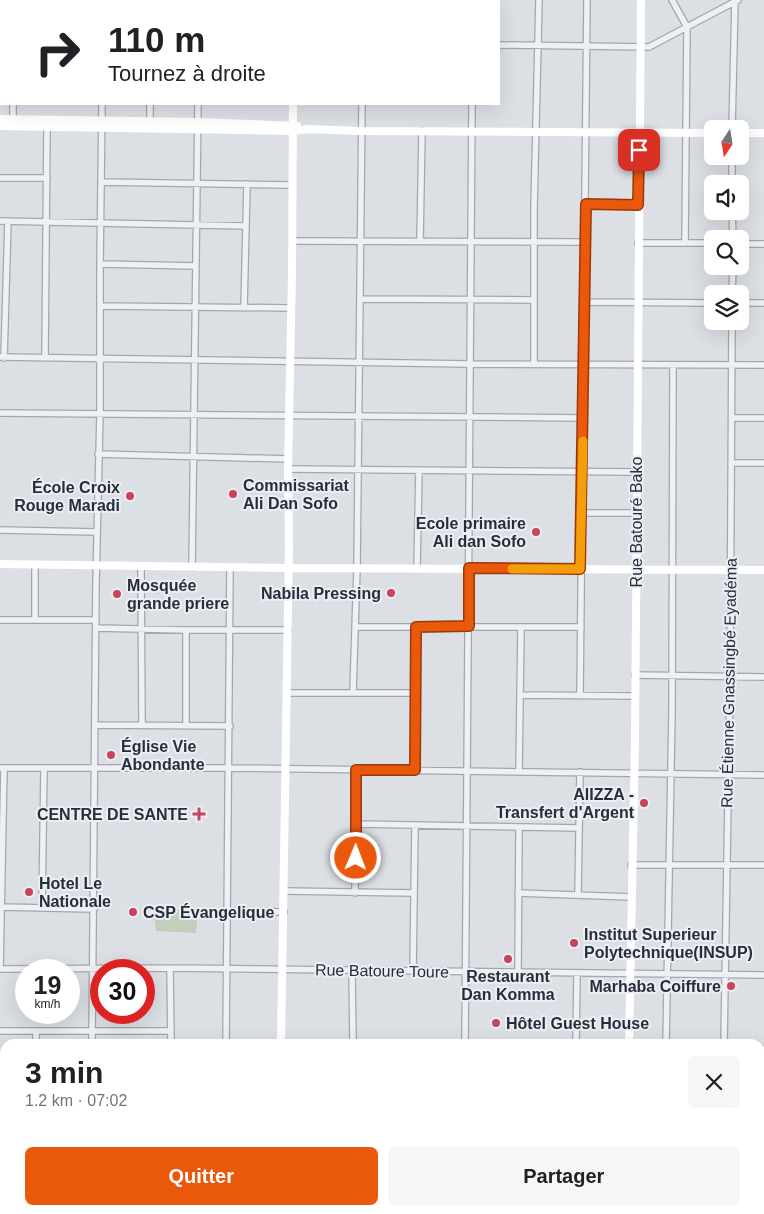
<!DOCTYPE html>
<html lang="fr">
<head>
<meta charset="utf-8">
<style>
	body { margin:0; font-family:Arial,sans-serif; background:#f6f6f6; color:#202124; height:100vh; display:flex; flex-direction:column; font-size:19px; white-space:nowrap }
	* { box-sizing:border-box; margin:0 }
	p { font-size:16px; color:#757577 }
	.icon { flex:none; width:28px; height:28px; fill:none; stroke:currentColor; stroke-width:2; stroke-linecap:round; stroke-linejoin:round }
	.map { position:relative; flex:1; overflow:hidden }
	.details { position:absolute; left:0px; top:1039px; width:765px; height:176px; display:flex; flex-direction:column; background:#fff; border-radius:15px 15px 0 0; box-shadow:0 5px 20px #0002 }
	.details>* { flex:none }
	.banner { position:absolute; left:0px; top:0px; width:500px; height:105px; box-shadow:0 5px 20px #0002; background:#fff; color:#202124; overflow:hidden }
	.needle { width:32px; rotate:192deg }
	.buttons { position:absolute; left:704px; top:120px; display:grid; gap:10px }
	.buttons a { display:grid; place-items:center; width:45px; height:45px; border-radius:8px; background:#fff; box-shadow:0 5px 20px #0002; font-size:25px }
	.speed { position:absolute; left:15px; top:959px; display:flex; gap:10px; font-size:25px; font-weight:700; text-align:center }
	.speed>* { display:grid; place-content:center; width:65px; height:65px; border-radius:50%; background:#fff; box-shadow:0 5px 20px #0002; line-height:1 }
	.speed small { font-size:12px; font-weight:400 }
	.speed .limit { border:8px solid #d22; background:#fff; color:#111 }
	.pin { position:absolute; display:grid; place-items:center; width:42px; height:42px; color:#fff; margin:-21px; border-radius:10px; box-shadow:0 2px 8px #0006 }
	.me { position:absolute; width:55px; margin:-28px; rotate:1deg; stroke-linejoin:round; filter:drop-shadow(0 0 4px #0008) }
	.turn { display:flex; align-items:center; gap:18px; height:105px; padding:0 25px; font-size:22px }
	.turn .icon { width:65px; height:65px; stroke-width:2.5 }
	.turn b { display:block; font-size:35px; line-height:42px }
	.round { display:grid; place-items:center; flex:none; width:52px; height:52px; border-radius:8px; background:#f6f6f6 }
	.summary { display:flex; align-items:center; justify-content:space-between; height:85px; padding:0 25px }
	h1 { font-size:30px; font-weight:700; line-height:38px }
	.primary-button { display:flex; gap:10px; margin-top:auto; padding:10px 25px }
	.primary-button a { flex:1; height:58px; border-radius:8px; background:#ea580c; color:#fff; font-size:20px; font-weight:700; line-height:58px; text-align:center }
	.primary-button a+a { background:#f6f6f6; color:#202124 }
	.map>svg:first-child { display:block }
</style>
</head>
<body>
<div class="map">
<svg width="764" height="1214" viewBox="0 0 764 1214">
	<rect width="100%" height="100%" fill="#dce0e5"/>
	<!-- green -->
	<path fill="#c2cfbd" d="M153 909 198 910 196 933 156 931Z
		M481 1210H563V1214L481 1212Z"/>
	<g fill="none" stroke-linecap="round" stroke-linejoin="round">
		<!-- street casing -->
		<g stroke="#a2a7af" stroke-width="8">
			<path id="street" d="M107 0 200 1
				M672 0 687 27 685 243
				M15 1V0
				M242 1V0
				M363 1 365 0
				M429 1V0
				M474 1V0
				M499 45 649 47 738 0
				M0 58H1
				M150 104V124
				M13 122V104
				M732 129 735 0
				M732 156V184
				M0 178H47
				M101 182 292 185
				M586 204 638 205
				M732 211 733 239
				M0 221 246 226
				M292 241 584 242
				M420 241 422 131
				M638 243H712
				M740 244H764
				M100 264 196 266
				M732 294 733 266
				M360 299 534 300
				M584 302 712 303
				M740 303H764
				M100 306 291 308
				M244 308 247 184
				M0 357 470 364 764 365
				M4 358 8 221
				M45 358 47 127
				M534 364V208L539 0
				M0 413 583 418
				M732 418H764
				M98 454 288 459
				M732 463H764
				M288 469 636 472
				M582 513H636
				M0 530 97 532
				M35 565V620
				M141 566 142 725
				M192 567 198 104
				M417 568 419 471
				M0 620H96
				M356 627H581
				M96 628 186 630H288
				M186 630V725
				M635 675 764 677
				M353 692 357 568 362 104
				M287 693H416
				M521 695 635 696
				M580 696 587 0
				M95 725 230 726
				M0 768H228L764 775
				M415 770 416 627
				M519 772 521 627
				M357 824 579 828
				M631 865H764
				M285 891 414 893
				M355 893 356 770
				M518 893 631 897
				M578 895 580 772
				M0 907 94 909
				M42 907 44 769
				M227 911 284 912
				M170 968 171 1044
				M0 969 170 968 764 975
				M0 969 4 768
				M352 970 353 1044
				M413 971 415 825
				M518 972 519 828
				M0 1031H171
				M36 1044V1031
				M92 1044 96 582 100 414V264L102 104
				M226 1044 230 567
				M465 1044 472 104
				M576 1044 577 973
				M666 1044 672 712 673 365
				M724 1044 730 677 732 321
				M760 1087H764
				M0 1090H5
				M184 1210 280 1213
				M3 1214 4 1149
				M35 1214V1210
				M90 1214V1210
				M167 1214V1210
				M664 1214V1210
				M722 1214V1210"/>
		</g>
		<!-- street -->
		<use href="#street" stroke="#eef0f4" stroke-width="5.5"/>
		<!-- secondary -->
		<path stroke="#fff" stroke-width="8" d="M293 1V0
			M0 119 198 122 297 126
			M0 126 293 131 308 129 361 131 712 133
			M740 133H764
			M0 564 289 568 764 570
			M281 1044 289 547 288 469 292 273 293 104
			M629 1044 635 740 641 0
			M280 1214V1210
			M627 1214 628 1210"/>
	</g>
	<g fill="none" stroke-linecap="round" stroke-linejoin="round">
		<!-- route casing -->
		<g stroke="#983908" stroke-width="12">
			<path id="route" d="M356 858V770H415L416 627 469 626V568L580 569 586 204 638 205 639 150"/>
		</g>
		<!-- route -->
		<use href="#route" stroke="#ea580c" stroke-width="9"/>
		<!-- slow -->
		<path stroke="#f59e0b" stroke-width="9" d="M512 569H580L583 441"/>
	</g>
	<!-- markers -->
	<g fill="#c8435b" stroke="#ebeff3" stroke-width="2">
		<circle cx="233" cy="494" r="5"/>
		<circle cx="130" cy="496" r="5"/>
		<circle cx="536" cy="532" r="5"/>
		<circle cx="391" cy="593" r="5"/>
		<circle cx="117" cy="594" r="5"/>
		<circle cx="111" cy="755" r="5"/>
		<circle cx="644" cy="803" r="5"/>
		<path d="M196.5 806.5h5v5h5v5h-5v5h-5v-5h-5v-5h5z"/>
		<circle cx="29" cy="892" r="5"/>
		<circle cx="133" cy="912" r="5"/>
		<circle cx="574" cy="943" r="5"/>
		<circle cx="508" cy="959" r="5"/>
		<circle cx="731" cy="986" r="5"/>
		<circle cx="496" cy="1023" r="5"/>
	</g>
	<g text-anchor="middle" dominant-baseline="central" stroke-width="4" stroke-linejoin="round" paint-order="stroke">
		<!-- poi labels -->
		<g font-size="16" font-weight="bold" fill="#262e3b" stroke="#ebeff3" text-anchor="start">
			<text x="243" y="485">Commissariat<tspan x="243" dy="18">Ali Dan Sofo</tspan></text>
			<text x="120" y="487" text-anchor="end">École Croix<tspan x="120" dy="18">Rouge Maradi</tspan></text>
			<text x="526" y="523" text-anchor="end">Ecole primaire<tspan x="526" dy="18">Ali dan Sofo</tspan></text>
			<text x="127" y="585">Mosquée<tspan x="127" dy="18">grande priere</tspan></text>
			<text x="381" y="593" text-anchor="end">Nabila Pressing</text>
			<text x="121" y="746">Église Vie<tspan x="121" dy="18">Abondante</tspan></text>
			<text x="634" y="794" text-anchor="end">AlIZZA -<tspan x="634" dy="18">Transfert d'Argent</tspan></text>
			<text x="188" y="814" text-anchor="end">CENTRE DE SANTE</text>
			<text x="39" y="883">Hotel Le<tspan x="39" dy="18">Nationale</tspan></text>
			<text x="143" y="912">CSP Évangelique</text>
			<text x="584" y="934">Institut Superieur<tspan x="584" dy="18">Polytechnique(INSUP)</tspan></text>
			<text x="508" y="976" text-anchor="middle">Restaurant<tspan x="508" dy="18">Dan Komma</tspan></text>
			<text x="721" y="986" text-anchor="end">Marhaba Coiffure</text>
			<text x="506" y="1023">Hôtel Guest House</text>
		</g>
		<!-- street labels -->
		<g font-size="16" fill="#262e3b" stroke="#ebeff3">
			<text transform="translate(636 522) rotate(-90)">Rue Batouré Bako</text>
			<text transform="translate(729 683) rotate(-89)">Rue Étienne Gnassingbé Eyadéma</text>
			<text transform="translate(382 971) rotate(1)">Rue Batoure Toure</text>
		</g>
	</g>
</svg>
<div class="buttons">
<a><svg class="needle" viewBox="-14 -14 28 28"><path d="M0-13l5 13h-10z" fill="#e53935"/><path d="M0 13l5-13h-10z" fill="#757577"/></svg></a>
<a><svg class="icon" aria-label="sound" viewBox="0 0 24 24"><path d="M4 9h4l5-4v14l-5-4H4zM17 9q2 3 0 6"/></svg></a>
<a><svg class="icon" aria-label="search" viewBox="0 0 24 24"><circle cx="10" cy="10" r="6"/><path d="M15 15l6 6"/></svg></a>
<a><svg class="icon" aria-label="layers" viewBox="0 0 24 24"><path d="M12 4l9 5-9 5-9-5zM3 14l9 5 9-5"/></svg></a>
</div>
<div class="speed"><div>19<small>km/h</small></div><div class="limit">30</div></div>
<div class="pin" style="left:639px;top:150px;background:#d93025"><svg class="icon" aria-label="arrive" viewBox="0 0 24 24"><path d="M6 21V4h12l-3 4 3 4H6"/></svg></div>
<svg class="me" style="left:356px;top:858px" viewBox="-20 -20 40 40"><circle r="17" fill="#ea580c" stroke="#fff" stroke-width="3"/><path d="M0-11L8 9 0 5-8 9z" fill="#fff"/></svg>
<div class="banner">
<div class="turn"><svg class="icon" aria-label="right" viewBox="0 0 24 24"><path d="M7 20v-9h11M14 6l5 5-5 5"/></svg><div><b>110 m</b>Tournez à droite</div></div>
</div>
<section class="details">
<div class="summary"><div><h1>3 min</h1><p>1.2 km · 07:02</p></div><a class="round"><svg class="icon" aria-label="close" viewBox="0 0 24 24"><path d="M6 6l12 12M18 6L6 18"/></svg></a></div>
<div class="primary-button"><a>Quitter</a><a>Partager</a></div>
</section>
</div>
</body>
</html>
